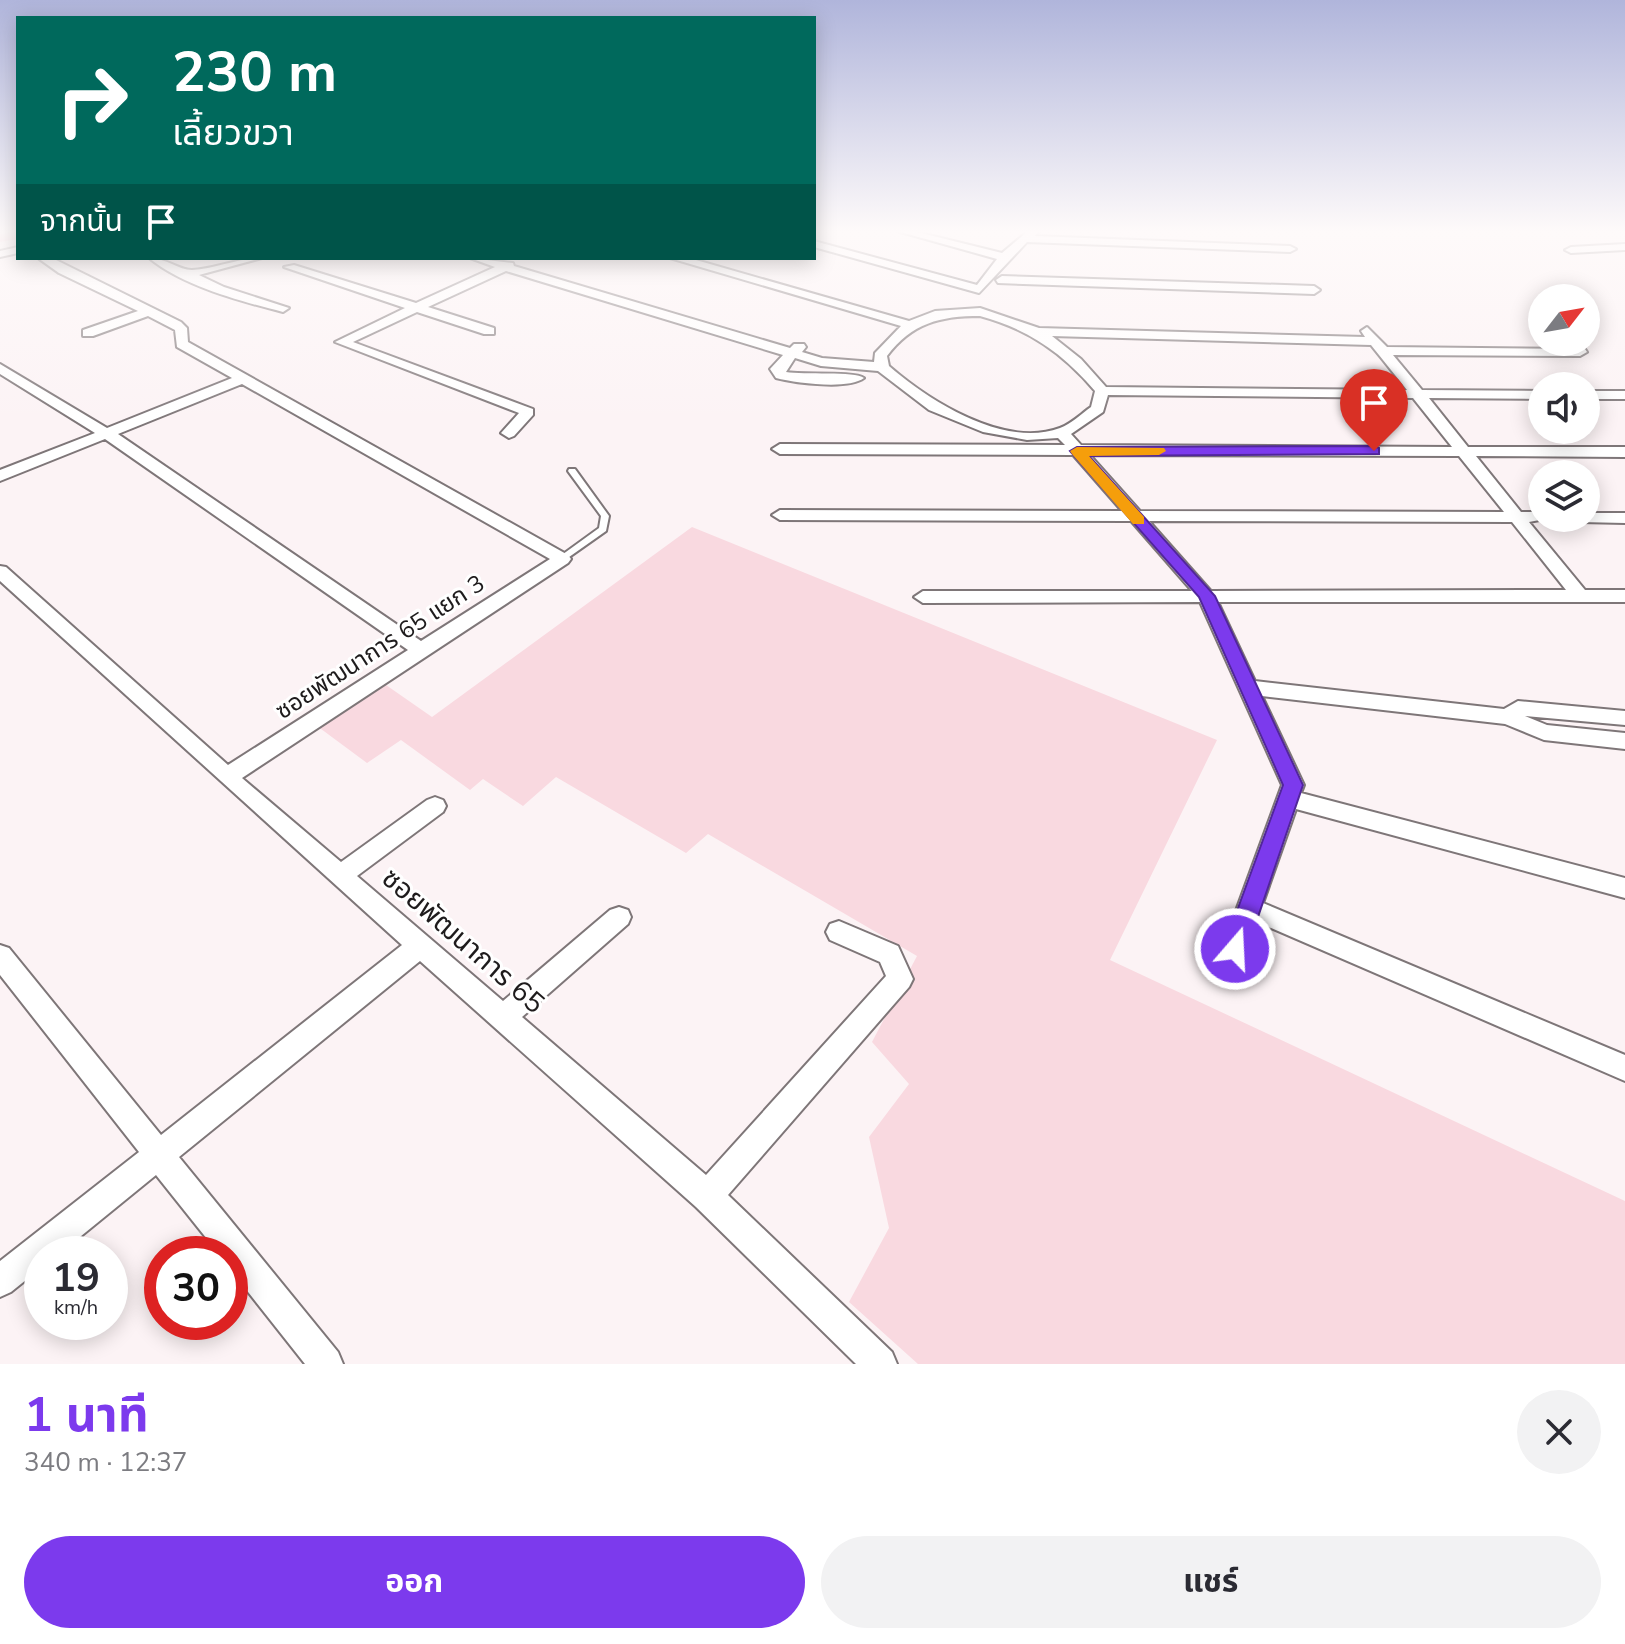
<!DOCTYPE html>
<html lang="th">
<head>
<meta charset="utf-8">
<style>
	body { margin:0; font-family:"Nunito Sans","Noto Sans Thai",sans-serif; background:#f2f2f3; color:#2b2b33; height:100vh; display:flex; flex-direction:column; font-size:30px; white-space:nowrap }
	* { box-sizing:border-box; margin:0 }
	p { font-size:26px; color:#7c7c81 }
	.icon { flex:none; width:44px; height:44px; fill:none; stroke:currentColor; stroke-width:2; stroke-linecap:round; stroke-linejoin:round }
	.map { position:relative; height:1364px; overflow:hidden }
	.drawer { display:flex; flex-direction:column; background:#fff; flex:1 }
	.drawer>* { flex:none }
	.banner { position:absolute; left:16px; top:16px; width:800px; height:244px; border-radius:0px; box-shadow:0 4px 20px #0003; background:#00695c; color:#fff; overflow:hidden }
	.needle { width:52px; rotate:59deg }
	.tools { position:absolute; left:1528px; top:284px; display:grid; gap:16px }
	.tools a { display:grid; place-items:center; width:72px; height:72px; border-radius:50%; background:#fff; box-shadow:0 4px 20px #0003; font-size:40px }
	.speed { position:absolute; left:24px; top:1236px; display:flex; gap:16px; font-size:40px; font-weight:700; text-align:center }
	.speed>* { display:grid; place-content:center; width:104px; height:104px; border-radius:50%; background:#fff; box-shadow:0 4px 20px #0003; line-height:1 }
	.speed small { font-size:20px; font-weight:400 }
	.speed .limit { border:12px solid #d22; background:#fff; color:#111 }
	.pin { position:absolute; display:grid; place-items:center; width:68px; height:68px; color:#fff; margin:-82px -34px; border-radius:50% 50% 50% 0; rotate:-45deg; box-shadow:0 0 8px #0007 }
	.pin .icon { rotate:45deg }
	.me { position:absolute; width:88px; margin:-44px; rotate:19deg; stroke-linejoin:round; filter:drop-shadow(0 0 6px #0008) }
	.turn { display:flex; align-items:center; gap:28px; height:168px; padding:0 24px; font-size:36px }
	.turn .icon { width:104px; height:104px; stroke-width:2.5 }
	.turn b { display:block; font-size:56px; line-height:68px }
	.then { display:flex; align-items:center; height:76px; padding:0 24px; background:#0003; gap:16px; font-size:30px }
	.round { display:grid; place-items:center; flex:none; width:84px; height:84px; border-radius:42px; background:#f2f2f3 }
	.headline { display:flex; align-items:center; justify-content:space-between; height:136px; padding:0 24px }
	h1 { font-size:48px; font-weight:700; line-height:60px; color:#7c3aed }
	.cta { display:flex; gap:16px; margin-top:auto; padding:16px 24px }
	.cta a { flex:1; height:92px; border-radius:48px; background:#7c3aed; color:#fff; font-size:32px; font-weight:700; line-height:92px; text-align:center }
	.cta a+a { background:#f2f2f3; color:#2b2b33 }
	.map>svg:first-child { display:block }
</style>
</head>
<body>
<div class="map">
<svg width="1625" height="1364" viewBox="0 0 1625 1364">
	<rect width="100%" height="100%" fill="#fcf3f5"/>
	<!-- green -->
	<path fill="#f9d9e0" d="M692 527 1217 740 1110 960 1625 1201V1364H918L849 1302 889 1228 869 1137 909 1084 872 1042 917 956 708 834 686 853 556 777 523 806 483 779 470 790 401 740 367 763 317 726 386 685 432 717Z"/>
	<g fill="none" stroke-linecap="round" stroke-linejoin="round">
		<!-- canal -->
		<path fill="#fdb7c8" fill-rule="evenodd" d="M18 231V239L0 242V234Z"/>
		<!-- lane casing -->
		<g stroke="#7e7678" stroke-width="4">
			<path id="lane" d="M569 469H575L609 516 606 531 562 562 558 559 559 557 599 528 601 516 568 471Z"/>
		</g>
		<!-- street casing -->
		<g stroke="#7e7678" stroke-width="4">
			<path id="street" d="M897 231H913L1002 253 1028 231H1039L1035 236 1290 246 1296 249 1290 252 1027 242 979 293 814 247V241L977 285 997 259Z
				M1625 244V250L1571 253 1565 250 1571 247Z
				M18 247V253L0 257V251Z
				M38 258H52L181 322 187 328 188 342 568 555 571 559 568 563 242 778 341 862 427 800 435 797 443 800 446 806 443 812 357 876 503 1001 610 910 619 907 628 910 631 917 628 924 522 1017 706 1175 886 976 880 962 830 940 826 932 830 924 839 921 898 946 913 979 909 987 728 1195 892 1352 897 1364H856L696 1207 420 961 179 1157 338 1352 343 1364H305L230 1269V1254H219L156 1175 59 1254H42V1267L11 1292 0 1297V1261L139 1152 0 975V945L9 948 161 1135 402 945 0 581V566L6 567 228 765 408 650 105 439 0 481V470L95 433 0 374V364L107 428 232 378 177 347 175 330 148 316 93 336H83V330L138 311 59 273ZM242 384 550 559 421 641 118 434Z
				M149 258C166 258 179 270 192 270 215 269 237 258 262 258L199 275 224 287 289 308 283 312C240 301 183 286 149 258Z
				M470 258 513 263 514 266 790 348 794 344H804L806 347 802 352 822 358 874 362 875 353 901 326 670 258H689L909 321 935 311 980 308 1039 328 1365 337 1361 331 1367 327 1387 347 1585 349 1587 352 1580 356 1393 355 1422 390 1542 391V399L1429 398 1468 447H1625V457L1476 456 1521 512H1542V518H1550L1529 522 1585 590H1625V602H1218L1255 681 1504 709 1518 701 1625 711V725L1525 716 1547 725 1625 733V749L1544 740 1505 724 1262 696 1304 785 1301 793 1625 878V898L1296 809 1263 903 1625 1055V1081L1257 922 1244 957 1235 960 1226 957 1222 949 1282 785 1200 602 923 603 914 597 923 591H1192L1131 521 780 520 772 515 780 510 1122 511 1073 455 780 454 772 449 780 444 1065 445 1058 438 1027 440 983 432 929 410 878 371 821 366 795 358 786 372C803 375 855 371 864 378 848 390 796 383 776 378L770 369 783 355 506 271 428 307 494 328V334H484L417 312 353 342 533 409V415L514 436 509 438 501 433 519 413 335 342 405 308 284 267 294 265 416 303 495 267ZM980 316C1028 329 1063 353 1095 391L1091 407C1081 414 1071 424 1060 428 1004 449 928 400 889 366L887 356C912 323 940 316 980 316ZM1052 336 1371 345 1407 390 1106 387 1081 359ZM1108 395 1413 398 1452 447 1081 445 1071 434 1103 412ZM1090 455 1459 456 1504 512 1140 511ZM1149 521 1512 522 1566 590 1211 591Z
				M1002 276 1314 286 1320 290 1314 294 998 283 996 280Z
				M1586 391H1625V399H1586Z
				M1586 513H1625V523L1580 522 1578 518H1586Z"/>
		</g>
		<!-- lane -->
		<use href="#lane" fill="#fff" fill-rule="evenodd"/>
		<!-- street -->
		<use href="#street" fill="#fff" fill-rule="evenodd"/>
	</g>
	<!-- sky -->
	<linearGradient id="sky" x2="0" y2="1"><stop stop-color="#b0b5db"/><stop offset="0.55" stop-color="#fefafa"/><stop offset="1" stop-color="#fefafa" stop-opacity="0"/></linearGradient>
	<rect width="1625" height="421" fill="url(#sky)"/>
	<!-- route -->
	<path fill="#7c3aed" stroke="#51269a" stroke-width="2" d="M1374 446 1379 448V454L1089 456 1215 596 1303 785 1247 949 1243 956 1235 959 1227 956 1223 949 1283 785 1199 597 1070 451 1077 447Z"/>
	<!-- slow -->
	<path fill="#f59e0b" d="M1077 447 1164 448 1166 451 1159 455 1089 456 1144 517V524H1133L1072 454 1070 451Z"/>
	<g text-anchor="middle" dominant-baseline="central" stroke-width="6" stroke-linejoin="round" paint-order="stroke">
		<!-- street labels -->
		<g font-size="24" fill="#1e1b1c" stroke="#fff">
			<text transform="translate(380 647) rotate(-33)">ซอยพัฒนาการ 65 แยก 3</text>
		</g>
		<!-- near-street labels -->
		<g font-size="28" fill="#1e1b1c" stroke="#fff">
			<text transform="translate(463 941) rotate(41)">ซอยพัฒนาการ 65</text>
		</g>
	</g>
</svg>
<div class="tools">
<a><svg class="needle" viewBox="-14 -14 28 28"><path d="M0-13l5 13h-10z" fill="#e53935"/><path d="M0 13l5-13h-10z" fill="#7c7c81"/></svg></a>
<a><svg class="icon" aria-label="sound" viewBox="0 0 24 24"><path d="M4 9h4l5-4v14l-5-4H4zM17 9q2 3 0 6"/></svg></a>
<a><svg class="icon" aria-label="layers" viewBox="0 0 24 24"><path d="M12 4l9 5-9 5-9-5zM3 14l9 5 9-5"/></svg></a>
</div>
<div class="speed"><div>19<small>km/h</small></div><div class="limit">30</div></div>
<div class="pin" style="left:1374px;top:451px;background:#d93025"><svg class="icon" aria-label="arrive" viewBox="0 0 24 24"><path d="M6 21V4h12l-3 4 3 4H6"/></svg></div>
<svg class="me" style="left:1235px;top:949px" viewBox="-20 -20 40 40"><circle r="17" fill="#7c3aed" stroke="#fff" stroke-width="3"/><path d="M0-11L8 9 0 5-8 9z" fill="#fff"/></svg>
<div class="banner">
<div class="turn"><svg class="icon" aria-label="right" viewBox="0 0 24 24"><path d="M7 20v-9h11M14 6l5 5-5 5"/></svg><div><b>230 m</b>เลี้ยวขวา</div></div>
<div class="then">จากนั้น<svg class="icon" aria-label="arrive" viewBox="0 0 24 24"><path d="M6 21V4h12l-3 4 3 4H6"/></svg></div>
</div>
</div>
<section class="drawer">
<div class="headline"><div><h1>1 นาที</h1><p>340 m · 12:37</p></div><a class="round"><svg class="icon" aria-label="close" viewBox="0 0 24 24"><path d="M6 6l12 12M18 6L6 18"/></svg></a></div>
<div class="cta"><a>ออก</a><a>แชร์</a></div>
</section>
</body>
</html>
